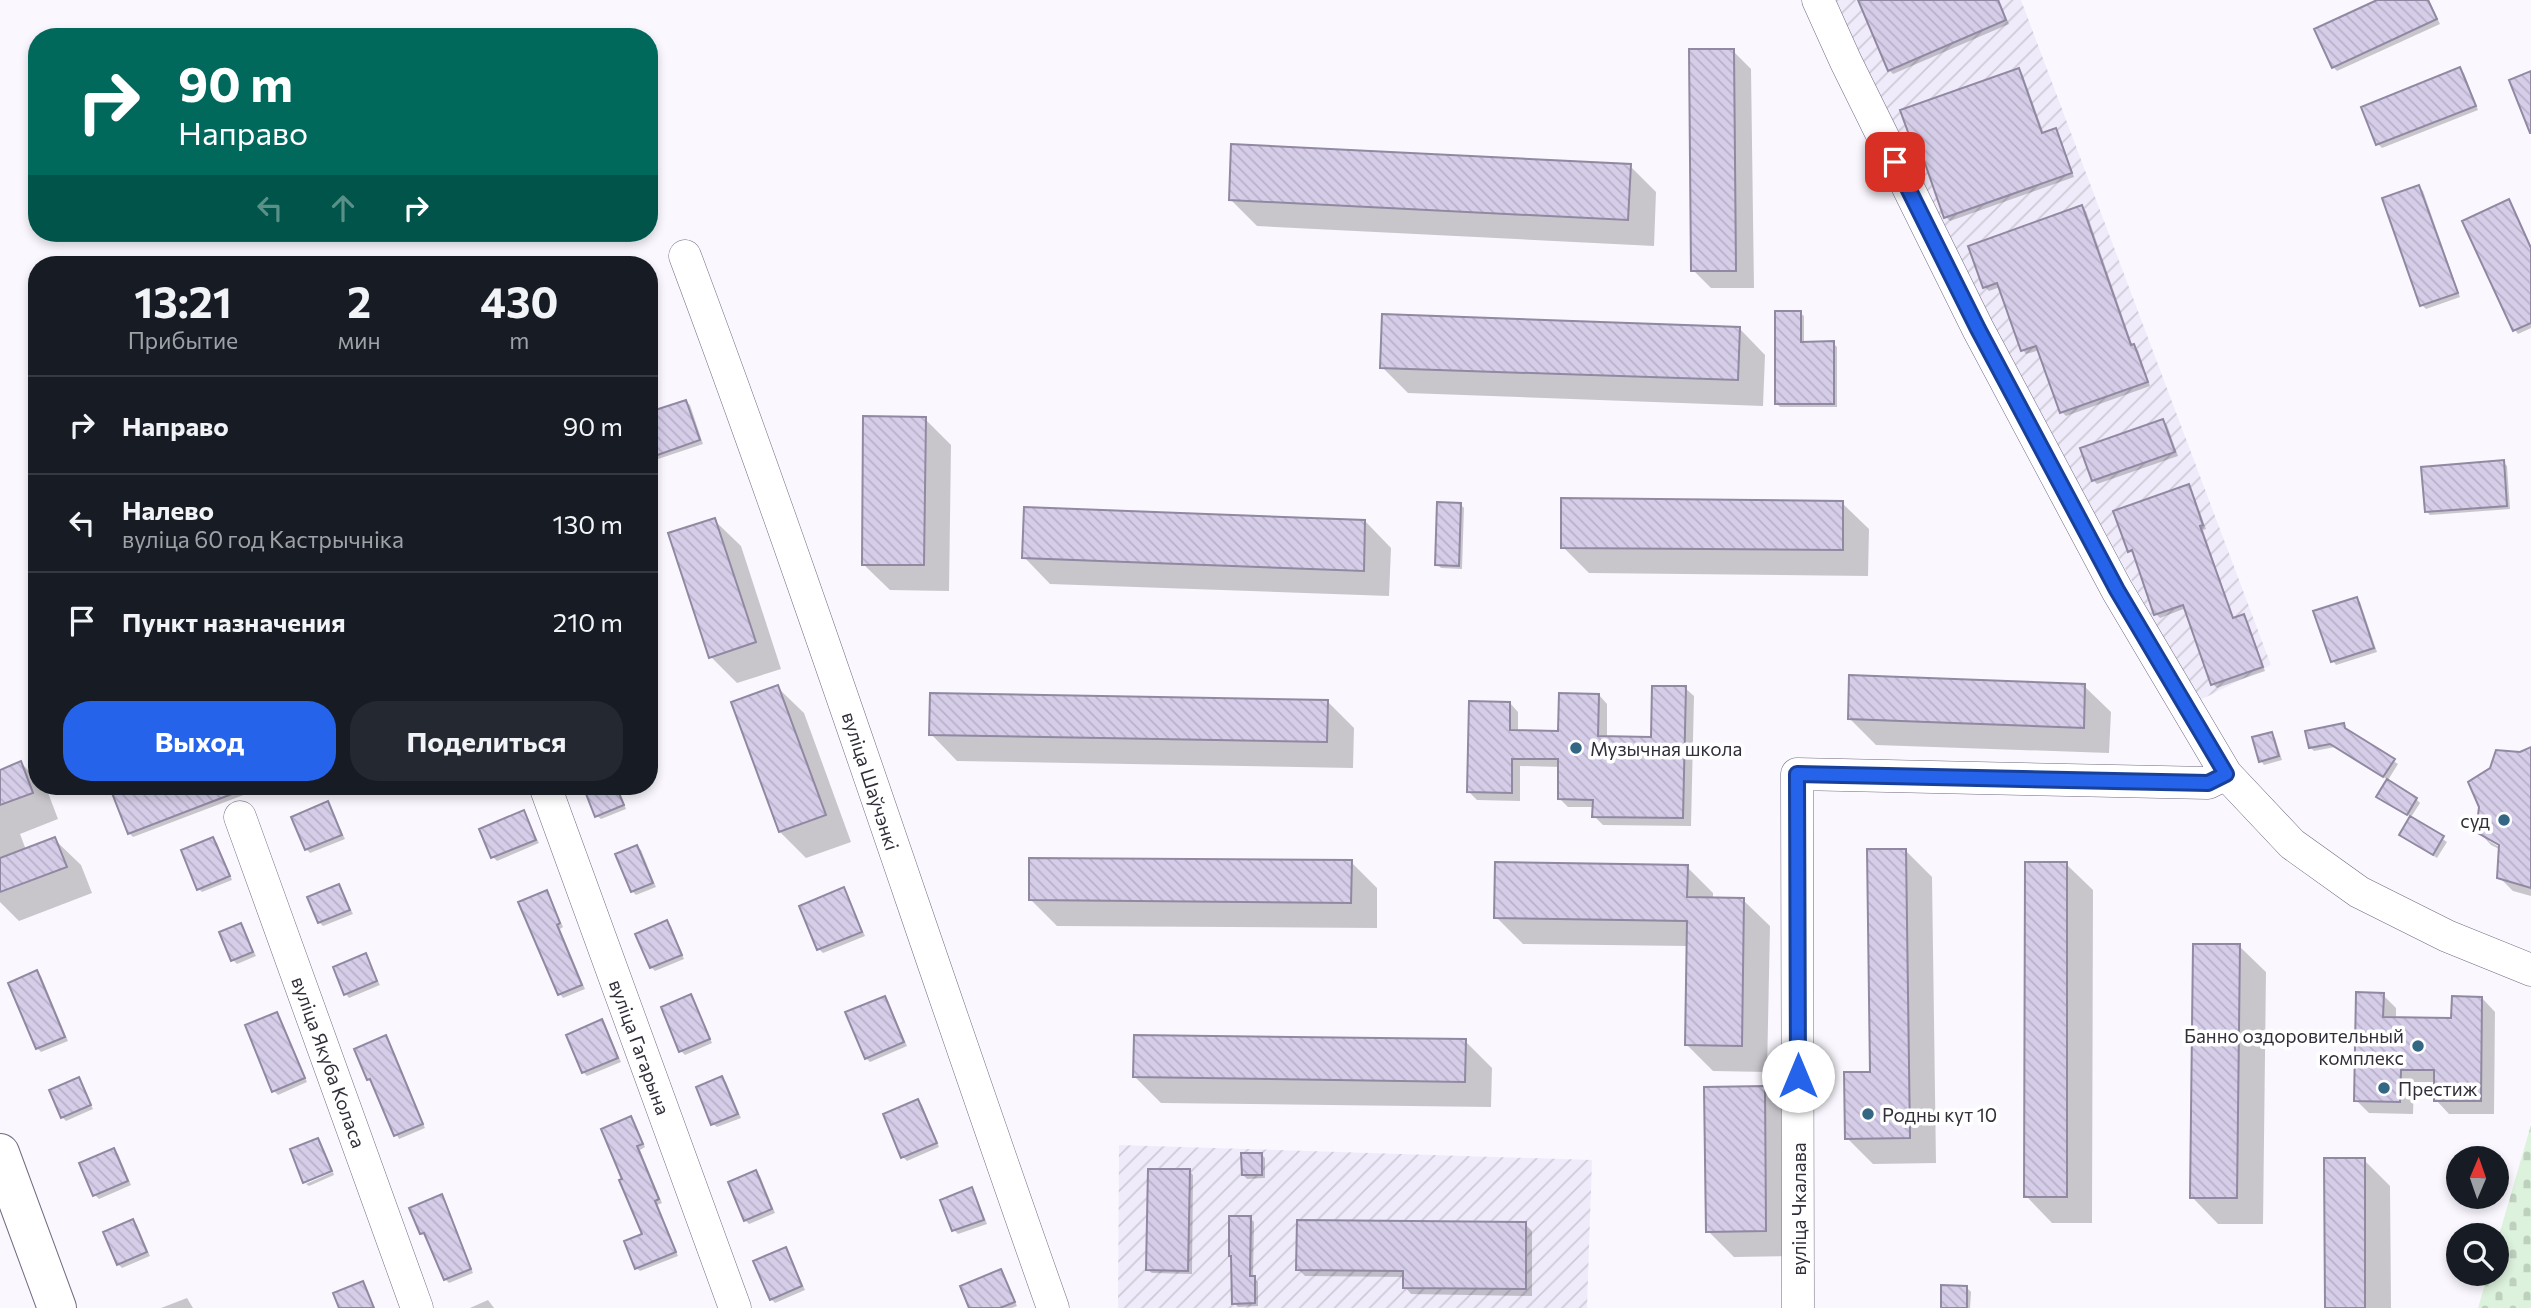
<!DOCTYPE html>
<html lang="ru">
<head>
<meta charset="utf-8">
<style>
	body { margin:0; font-family:Commissioner,sans-serif; background:#242831; color:#f1f3f6; height:100vh; display:flex; flex-direction:column; font-size:26px; white-space:nowrap }
	* { box-sizing:border-box; margin:0 }
	p { font-size:23px; color:#9ea1a6 }
	.icon { flex:none; width:38px; height:38px; fill:none; stroke:currentColor; stroke-width:2; stroke-linecap:round; stroke-linejoin:round }
	.map { position:relative; flex:1; overflow:hidden }
	.sheet { position:absolute; left:28px; top:256px; width:630px; height:539px; display:flex; flex-direction:column; background:#171b24; border-radius:28px; box-shadow:0 4px 10px #0003 }
	.sheet>* { flex:none }
	.banner { position:absolute; left:28px; top:28px; width:630px; height:214px; border-radius:28px; box-shadow:0 4px 10px #0003; background:#00695c; color:#fff; overflow:hidden }
	.needle { width:46px; rotate:2deg }
	.fabs { position:absolute; left:2446px; top:1146px; display:grid; gap:14px }
	.fabs a { display:grid; place-items:center; width:63px; height:63px; border-radius:50%; background:#171b24; box-shadow:0 4px 10px #0003; font-size:35px }
	.pin { position:absolute; display:grid; place-items:center; width:60px; height:60px; color:#fff; margin:-30px; border-radius:14px; box-shadow:0 4px 10px #0006 }
	.me { position:absolute; width:77px; margin:-38px; rotate:0deg; stroke-linejoin:round; filter:drop-shadow(0 0 5px #0008) }
	.turn { display:flex; align-items:center; gap:24px; height:147px; padding:0 35px; font-size:32px }
	.turn .icon { width:91px; height:91px; stroke-width:2.5 }
	.turn b { display:block; font-size:49px; line-height:60px }
	.lanes { display:flex; align-items:center; height:66px; padding:0 35px; background:#0003; justify-content:center; gap:35px; direction:ltr }
	.lanes .off { opacity:.35 }
	.eta { display:flex; justify-content:space-evenly; align-items:center; height:119px; text-align:center }
	.eta b { font-size:42px; font-weight:700; line-height:49px }
	.cta { display:flex; gap:14px; margin-top:auto; padding:14px 35px }
	.cta a { flex:1; height:80px; border-radius:28px; background:#2563eb; color:#fff; font-size:28px; font-weight:700; line-height:80px; text-align:center }
	.cta a+a { background:#242831; color:#f1f3f6 }
	ul { padding:0; list-style:none }
	li { display:flex; align-items:center; gap:21px; height:98px; padding:0 35px; border-top:2px solid #363941 }
	li div { flex:1 }
	li b { display:block; font-size:26px }
	li em { font-style:normal }
	.map>svg:first-child { display:block }
</style>
</head>
<body>
<div class="map">
<svg width="2531" height="1308" viewBox="0 0 2531 1308">
	<defs>
		<pattern id="industrial-furrows" width="10" height="10" patternUnits="userSpaceOnUse" patternTransform="scale(1.75)"><rect width="10" height="10" fill="#f0ebfa"/><path d="M-1 1l2-2M0 10L10 0M9 11l2-2" fill="none" stroke="#cecad7"/></pattern>
		<pattern id="cemetery-stones" width="16" height="16" patternUnits="userSpaceOnUse" patternTransform="scale(1.75)"><rect width="16" height="16" fill="#ddf2dd"/><path d="M2 7V4a2 2 0 0 1 4 0v3zM10 15v-3a2 2 0 0 1 4 0v3z" fill="#bed0be"/></pattern>
		<pattern id="building-back-hatch" width="6" height="6" patternUnits="userSpaceOnUse" patternTransform="scale(1.75)"><rect width="6" height="6" fill="#d6cee9"/><path d="M-1 5l2 2M0 0l6 6M5-1l2 2" fill="none" stroke="#b8b1c9"/></pattern>
	</defs>
	<rect width="100%" height="100%" fill="#faf8fe"/>
	<!-- industrial -->
	<path fill="url(#industrial-furrows)" d="M1833 0H2021L2271 665 2198 701 1984 312Z
		M1119 1145 1592 1160 1587 1308H1118Z"/>
	<!-- cemetery -->
	<path fill="url(#cemetery-stones)" d="M2531 1125V1308H2478L2488 1274H2497V1242Z"/>
	<!-- shadow -->
	<path fill="#0003" fill-rule="evenodd" d="M1860 0H1999L2009 24 1893 74 1889 70Z
		M2381 0H2429L2440 24 2337 71 2333 67Z
		M1733 51 1751 69 1754 288H1711L1693 270Z
		M2018 70 2022 73 2044 134 2055 130 2059 134 2074 177 1950 221 1946 217 1924 156 1921 157 1918 153Z
		M2460 70 2464 73 2478 110 2382 148 2378 144 2363 108Z
		M1630 166 1656 192 1654 246 1257 226 1230 199Z
		M2419 187 2423 191 2460 297 2426 309 2422 305Z
		M2508 201 2531 246V328L2518 334 2515 330Z
		M2082 207 2086 211 2133 347 2138 350 2150 386 2066 416 2062 412 2040 350 2026 354 2023 350 2000 287 1989 291 1985 287Z
		M1800 313 1804 316V344L1833 343 1837 347V407H1780L1776 403Z
		M1739 328 1765 355 1763 406 1408 393 1382 367Z
		M686 402 690 405 703 444 649 462V414Z
		M925 419 951 445 949 591 890 590 863 564Z
		M2163 421 2167 425 2178 456 2097 484 2093 480Z
		M2503 462 2507 466 2510 509 2430 515 2426 511Z
		M2188 486 2192 490 2206 529 2203 530 2234 620 2243 616 2247 620 2265 671 2217 688 2213 684 2186 608 2160 618 2156 614 2135 554 2129 551Z
		M1842 503 1869 529 1868 576 1589 573 1563 547Z
		M1460 504 1464 508 1462 569 1441 568 1437 564Z
		M714 520 741 546 781 669 737 683 711 657Z
		M1365 521 1391 548 1389 596 1050 584 1024 557Z
		M2356 599 2360 602 2377 652 2336 665 2333 661Z
		M2084 686 2111 712 2109 753 1876 745 1850 719Z
		M777 687 804 713 851 842 806 858 780 832Z
		M1685 688 1694 696 1691 826 1603 825 1594 816V807H1568L1559 798 1560 767 1520 766V801L1477 800 1469 792 1510 703 1518 712V732L1560 733 1599 695 1607 704V738L1653 739Z
		M1327 701 1354 728 1353 768 957 761 931 734Z
		M2344 725 2348 732 2398 764 2388 780 2335 747 2314 751 2310 747Z
		M2271 734 2275 738 2282 760 2264 765 2261 761Z
		M2531 749V896L2513 891 2499 877 2501 850 2491 845 2478 831 2521 754ZM2489 837 2508 848 2506 851 2489 841Z
		M21 763 37 779V786H43L47 790 58 819 20 834 26 850 54 839 81 865 92 893 19 921 0 902V771Z
		M136 786H267L133 837 129 833 114 794Z
		M592 786H617L626 809 601 819 597 816 586 788Z
		M2416 799 2420 803 2411 817 2382 800Z
		M328 803 345 839 310 853 306 849Z
		M523 812 539 843 497 861 493 857Z
		M2411 818 2447 842 2437 858 2405 838Z
		M213 839 217 843 232 880 202 892 199 889Z
		M637 847 641 850 656 887 636 895 632 891Z
		M1905 850 1932 877 1936 1163 1873 1164 1847 1138 1871 1074Z
		M1351 862 1377 888V928L1057 926 1031 900Z
		M2066 864 2093 890 2092 1223H2052L2026 1196Z
		M1687 867 1713 893V899L1743 900 1770 926 1767 1072 1713 1071 1687 1045 1688 946 1523 944 1496 917Z
		M339 886 353 914 323 926 319 922Z
		M843 889 847 893 865 936 823 953 819 949Z
		M546 892 550 896 563 927 560 929 585 989 563 998 560 994Z
		M667 923 671 926 684 959 655 971 651 967Z
		M241 925 256 956 237 964 233 960Z
		M2239 946 2266 972 2263 1224H2218L2192 1197Z
		M365 956 380 985 349 998 346 994Z
		M37 972 41 976 68 1041 41 1052 37 1048Z
		M2383 995 2396 1008V1019L2453 1020 2482 998 2495 1012 2494 1114H2449L2436 1100V1082H2414L2413 1114 2369 1113 2356 1100Z
		M691 996 694 1000 712 1043 685 1055 681 1051Z
		M885 998 888 1001 907 1046 870 1062 866 1058Z
		M276 1014 280 1017 307 1082 278 1095 274 1091Z
		M601 1021 605 1025 621 1062 587 1076 583 1072Z
		M386 1037 389 1041 425 1128 399 1139 369 1079Z
		M1465 1041 1492 1068 1491 1107 1161 1103 1135 1077Z
		M722 1078 726 1082 741 1118 717 1127 713 1124Z
		M78 1079 93 1109 66 1121 62 1117Z
		M1764 1088 1790 1114 1792 1256 1734 1257 1708 1231Z
		M918 1101 922 1105 939 1147 907 1161 903 1157Z
		M631 1118 645 1147 640 1150 662 1203 657 1205 678 1256 640 1271 636 1268 644 1235 624 1180Z
		M114 1150 118 1154 131 1185 99 1199 95 1195Z
		M1261 1154 1265 1158V1178L1247 1179 1243 1175Z
		M2364 1160 2390 1186 2391 1308H2327Z
		M1189 1171 1193 1175 1192 1274 1152 1273 1148 1270Z
		M333 1172 334 1175 309 1186 306 1184Z
		M756 1172 760 1176 775 1213 749 1224 745 1220Z
		M971 1189 975 1193 987 1224 958 1234 954 1230 942 1201Z
		M441 1196 445 1200 473 1273 449 1283 445 1279 427 1236 422 1233Z
		M1250 1218 1254 1222 1253 1278 1258 1282V1306L1238 1307 1234 1303Z
		M133 1221 137 1225 150 1256 122 1268 118 1264Z
		M1525 1224 1532 1231V1296L1411 1294 1405 1287V1277L1305 1276 1298 1269Z
		M786 1249 789 1253 805 1290 775 1303 771 1299Z
		M1001 1271 1017 1306 1012 1308H971Z
		M363 1283 375 1308H341Z
		M1967 1288 1971 1292 1970 1308H1943Z
		M187 1298 193 1308H161Z
		M488 1300 494 1308H470Z"/>
	<!-- building -->
	<path fill="url(#building-back-hatch)" stroke="#9188a2" stroke-width="2" d="M1858 0H1998L2006 20 1888 71Z
		M2377 0H2428L2437 19 2332 68 2314 29Z
		M1689 49H1734L1736 271H1691Z
		M2460 67 2476 106 2376 145 2361 107Z
		M2019 68 2042 133 2056 128 2072 173 1944 218 1921 152 1916 154 1900 110Z
		M2531 71V133H2530L2509 80Z
		M1231 144 1631 164 1628 220 1229 200Z
		M2419 185 2458 293 2420 306 2382 198Z
		M2509 199 2531 248V323L2513 331 2462 221Z
		M2082 205 2131 345 2134 344 2148 382 2060 413 2036 346 2021 351 1997 283 1983 288 1968 246Z
		M1775 311H1801V342L1834 341V404H1775Z
		M1382 314 1740 327 1738 380 1380 368Z
		M686 400 700 440 649 458V412Z
		M863 416 926 417 924 565H862Z
		M2163 419 2175 452 2092 481 2080 448Z
		M2504 460 2507 506 2425 512 2421 467Z
		M2189 484 2203 525 2200 526 2233 618 2244 614 2263 667 2211 685 2183 605 2154 615 2132 550 2128 552 2113 511Z
		M1561 498 1843 501V550L1561 548Z
		M1437 502 1461 503 1459 566 1435 565Z
		M1024 507 1365 520 1364 571 1022 558Z
		M715 518 756 642 709 658 668 533Z
		M2357 597 2374 648 2331 662 2313 611Z
		M1849 675 2085 684 2084 728 1848 719Z
		M778 685 826 815 779 832 731 702Z
		M1652 686H1686L1683 818 1592 817 1593 800 1558 799V759H1512V793L1467 792 1469 701 1510 702V730L1558 731 1559 693 1599 694 1598 736 1651 737Z
		M930 693 1328 700 1327 742 929 735Z
		M2344 723 2345 728 2395 759 2383 777 2330 744 2309 748 2305 731Z
		M2272 732 2279 756 2259 762 2252 737Z
		M2531 747V888L2497 878 2499 845 2476 832 2479 807 2468 782 2490 768 2496 750 2520 752Z
		M21 761 33 793 0 805V770Z
		M2387 779 2417 798 2407 815 2376 797Z
		M131 786H250V787L128 834 112 793Z
		M583 786H616L624 805 595 817Z
		M328 801 342 835 305 850 291 817Z
		M524 810 536 840 491 858 479 829Z
		M2410 816 2444 836 2433 855 2399 835Z
		M55 837 67 867 0 892V858Z
		M213 837 230 876 197 890 181 850Z
		M637 845 653 883 631 892 615 854Z
		M1867 849H1906L1910 1138 1845 1139 1844 1072H1870Z
		M1029 858 1352 860 1351 903 1029 900Z
		M1495 862 1688 865 1687 897 1744 898 1742 1046 1685 1045 1687 921 1494 918Z
		M2025 862H2067V1197H2024Z
		M339 884 350 910 318 923 307 897Z
		M844 887 862 932 817 950 799 906Z
		M547 890 560 923 557 925 582 985 558 995 518 902Z
		M667 920 682 955 650 968 635 934Z
		M241 923 253 952 231 961 219 932Z
		M2193 944H2240L2237 1198H2190Z
		M366 953 377 981 344 995 333 967Z
		M37 970 65 1037 36 1049 8 983Z
		M2356 992 2384 993 2383 1017 2451 1018 2452 996 2482 997 2481 1101H2434V1070H2401L2400 1102 2354 1101Z
		M691 994 710 1039 679 1052 661 1007Z
		M885 996 904 1042 865 1059 845 1012Z
		M277 1012 305 1078 272 1092 245 1025Z
		M602 1019 618 1058 582 1073 566 1035Z
		M386 1035 423 1124 394 1136 370 1079 367 1080 354 1049Z
		M1134 1035 1466 1039 1465 1082 1133 1077Z
		M722 1076 738 1114 711 1125 696 1087Z
		M79 1077 91 1105 61 1118 49 1090Z
		M1765 1086 1766 1231 1706 1232 1704 1087Z
		M918 1099 937 1143 901 1158 883 1114Z
		M631 1116 643 1144 637 1146 659 1199 655 1201 676 1252 635 1269 624 1241 642 1234 619 1180 622 1179 601 1129Z
		M318 1138 332 1171 303 1183 290 1149Z
		M114 1148 128 1181 93 1196 79 1163Z
		M1241 1153H1262V1175H1242Z
		M2324 1158H2365V1308H2325Z
		M1148 1169H1190L1188 1271 1146 1270Z
		M756 1170 772 1209 744 1221 728 1182Z
		M972 1187 984 1220 952 1231 940 1200Z
		M442 1194 471 1269 444 1280 424 1233 420 1234 409 1208Z
		M1229 1216H1251L1250 1276H1255V1303L1232 1304 1231 1256H1229Z
		M133 1219 147 1252 117 1265 103 1232Z
		M1297 1220 1526 1222V1289L1403 1288V1271L1296 1270Z
		M786 1247 802 1286 770 1300 753 1261Z
		M1001 1269 1015 1302 1000 1308H969L960 1286Z
		M363 1281 374 1308H339L333 1293Z
		M1941 1285 1967 1286V1308H1941Z"/>
	<g fill="none" stroke-linecap="round" stroke-linejoin="round">
		<!-- minor casing -->
		<g stroke="#716981" stroke-width="33">
			<path id="minor" d="M1818 0 1846 62 1978 329 2117 590 2226 774 2292 844 2359 892 2447 936 2531 970
				M685 256C815 604 929 958 1053 1308
				M545 786 735 1308
				M240 817 417 1308
				M1798 1308 1797 774 2208 783 2226 774"/>
		</g>
		<!-- major casing -->
		<g stroke="#716981" stroke-width="40">
			<path id="major" d="M0 1153 57 1308"/>
		</g>
		<!-- minor -->
		<use href="#minor" stroke="#fff" stroke-width="32"/>
		<!-- major -->
		<use href="#major" stroke="#fff" stroke-width="38"/>
	</g>
	<g fill="none" stroke-linecap="round" stroke-linejoin="round">
		<!-- route casing -->
		<g stroke="#184099" stroke-width="18">
			<path id="route" d="M1798 1076 1797 774 2208 783 2226 774 2117 590 1978 329 1895 162"/>
		</g>
		<!-- route -->
		<use href="#route" stroke="#2563eb" stroke-width="12"/>
	</g>
	<!-- markers -->
	<g fill="#336783" stroke="#fff" stroke-width="2.5">
		<circle cx="1576" cy="748" r="7"/>
		<circle cx="2504" cy="820" r="7"/>
		<circle cx="2418" cy="1046" r="7"/>
		<circle cx="2384" cy="1088" r="7"/>
		<circle cx="1868" cy="1114" r="7"/>
	</g>
	<g text-anchor="middle" dominant-baseline="central" stroke-width="7" stroke-linejoin="round" paint-order="stroke">
		<!-- poi labels -->
		<g font-size="19" fill="#322f3a" stroke="#fff" text-anchor="start">
			<text x="1590" y="748">Музычная школа</text>
			<text x="2490" y="820" text-anchor="end">суд</text>
			<text x="2404" y="1035" text-anchor="end">Банно оздоровительный<tspan x="2404" dy="22">комплекс</tspan></text>
			<text x="2398" y="1088">Престиж</text>
			<text x="1882" y="1114">Родны кут 10</text>
		</g>
		<!-- street labels -->
		<g font-size="19" fill="#322f3a" stroke="#fff">
			<text transform="translate(871 781) rotate(72)">вуліца Шаўчэнкі</text>
			<text transform="translate(640 1047) rotate(70)">вуліца Гагарына</text>
			<text transform="translate(329 1062) rotate(70)">вуліца Якуба Коласа</text>
			<text transform="translate(1798 1209) rotate(-90)">вуліца Чкалава</text>
		</g>
	</g>
</svg>
<div class="fabs">
<a><svg class="needle" viewBox="-14 -14 28 28"><path d="M0-13l5 13h-10z" fill="#e53935"/><path d="M0 13l5-13h-10z" fill="#9ea1a6"/></svg></a>
<a><svg class="icon" aria-label="search" viewBox="0 0 24 24"><circle cx="10" cy="10" r="6"/><path d="M15 15l6 6"/></svg></a>
</div>
<div class="pin" style="left:1895px;top:162px;background:#d93025"><svg class="icon" aria-label="arrive" viewBox="0 0 24 24"><path d="M6 21V4h12l-3 4 3 4H6"/></svg></div>
<svg class="me" style="left:1798px;top:1076px" viewBox="-20 -20 40 40"><circle r="19" fill="#fff"/><path d="M0-13L10 11 0 6-10 11z" fill="#2563eb"/></svg>
<div class="banner">
<div class="turn"><svg class="icon" aria-label="right" viewBox="0 0 24 24"><path d="M7 20v-9h11M14 6l5 5-5 5"/></svg><div><b>90 m</b>Направо</div></div>
<div class="lanes"><svg class="icon off" aria-label="left" viewBox="0 0 24 24"><path d="M17 20v-9H6M10 6l-5 5 5 5"/></svg><svg class="icon off" aria-label="ahead" viewBox="0 0 24 24"><path d="M12 20V5M6 11l6-6 6 6"/></svg><svg class="icon" aria-label="right" viewBox="0 0 24 24"><path d="M7 20v-9h11M14 6l5 5-5 5"/></svg></div>
</div>
<section class="sheet">
<div class="eta">
<div><b>13:21</b><p>Прибытие</p></div>
<div><b>2</b><p>мин</p></div>
<div><b>430</b><p>m</p></div>
</div>
<ul>
<li><svg class="icon" aria-label="right" viewBox="0 0 24 24"><path d="M7 20v-9h11M14 6l5 5-5 5"/></svg><div><b>Направо</b></div><em>90 m</em></li>
<li><svg class="icon" aria-label="left" viewBox="0 0 24 24"><path d="M17 20v-9H6M10 6l-5 5 5 5"/></svg><div><b>Налево</b><p>вуліца 60 год Кастрычніка</p></div><em>130 m</em></li>
<li><svg class="icon" aria-label="arrive" viewBox="0 0 24 24"><path d="M6 21V4h12l-3 4 3 4H6"/></svg><div><b>Пункт назначения</b></div><em>210 m</em></li>
</ul>
<div class="cta"><a>Выход</a><a>Поделиться</a></div>
</section>
</div>
</body>
</html>
